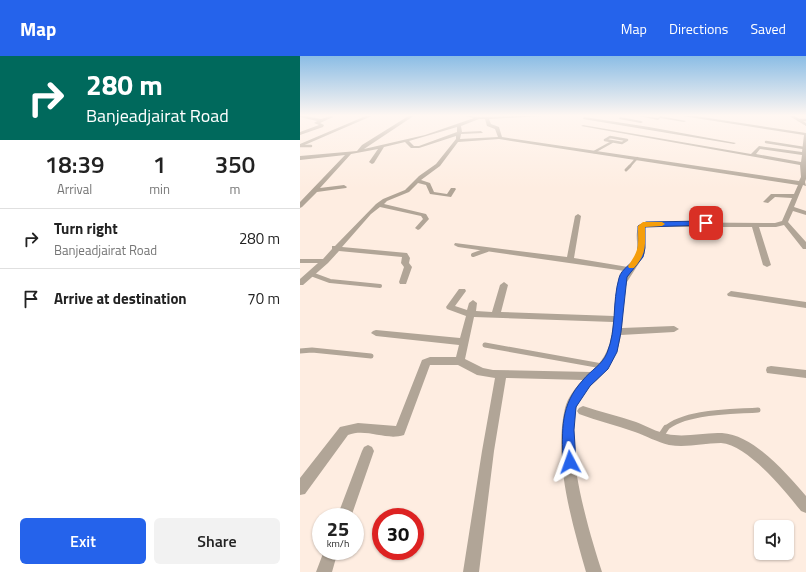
<!DOCTYPE html>
<html lang="en">
<head>
<meta charset="utf-8">
<style>
	body { margin:0; font-family:"Titillium Web",sans-serif; background:#f2f2f2; color:#222; height:100vh; display:flex; flex-direction:column; font-size:15px; white-space:nowrap }
	* { box-sizing:border-box; margin:0 }
	p { font-size:13px; color:#767676 }
	.icon { flex:none; width:22px; height:22px; fill:none; stroke:currentColor; stroke-width:2; stroke-linecap:round; stroke-linejoin:round }
	.map { position:relative; flex:1; overflow:hidden }
	.drawer { display:flex; flex-direction:column; background:#fff; width:300px }
	.drawer>* { flex:none }
	.guide { background:#00695c; color:#fff; overflow:hidden }
	.tools { position:absolute; left:454px; top:464px; display:grid; gap:8px }
	.tools a { display:grid; place-items:center; width:40px; height:40px; border-radius:6px; background:#fff; box-shadow:0 1px 3px #0004; font-size:20px }
	.speed { position:absolute; left:12px; top:452px; display:flex; gap:8px; font-size:20px; font-weight:700; text-align:center }
	.speed>* { display:grid; place-content:center; width:52px; height:52px; border-radius:50%; background:#fff; box-shadow:0 1px 3px #0004; line-height:1 }
	.speed small { font-size:10px; font-weight:400 }
	.speed .limit { border:6px solid #d22; background:#fff; color:#111 }
	.pin { position:absolute; display:grid; place-items:center; width:34px; height:34px; color:#fff; margin:-17px; border-radius:8px; box-shadow:0 2px 6px #0006 }
	.me { position:absolute; width:44px; margin:-22px; rotate:356deg; stroke-linejoin:round; filter:drop-shadow(0 0 3px #0008) }
	.turn { display:flex; align-items:center; gap:14px; height:84px; padding:0 20px; font-size:18px }
	.turn .icon { width:52px; height:52px; stroke-width:2.5 }
	.turn b { display:block; font-size:28px; line-height:34px }
	.eta { display:flex; justify-content:space-evenly; align-items:center; height:68px; text-align:center }
	.eta b { font-size:24px; font-weight:600; line-height:28px }
	.cta { display:flex; gap:8px; margin-top:auto; padding:8px 20px }
	.cta a { flex:1; height:46px; border-radius:6px; background:#2563eb; color:#fff; font-size:16px; font-weight:600; line-height:46px; text-align:center }
	.cta a+a { background:#f2f2f2; color:#222 }
	ul { padding:0; list-style:none }
	li { display:flex; align-items:center; gap:12px; height:60px; padding:0 20px; border-top:1px solid #e0e0e0 }
	li div { flex:1 }
	li b { display:block; font-size:15px }
	li em { font-style:normal }
	header { display:flex; align-items:center; gap:24px; box-sizing:border-box; height:56px; padding:0 20px; background:#2563eb; color:#fff }
	header strong { font-size:19px }
	nav { display:flex; gap:22px; margin-inline-start:auto; font-size:14px }
	main { display:flex; flex:1; min-height:0 }
	.map>svg:first-child { display:block }
</style>
</head>
<body>
<header>
<strong>Map</strong>
<nav><a>Map</a><a>Directions</a><a>Saved</a></nav>
</header>
<main>
<section class="drawer">
<div class="guide">
<div class="turn"><svg class="icon" aria-label="right" viewBox="0 0 24 24"><path d="M7 20v-9h11M14 6l5 5-5 5"/></svg><div><b>280 m</b>Banjeadjairat Road</div></div>
</div>
<div class="eta">
<div><b>18:39</b><p>Arrival</p></div>
<div><b>1</b><p>min</p></div>
<div><b>350</b><p>m</p></div>
</div>
<ul>
<li><svg class="icon" aria-label="right" viewBox="0 0 24 24"><path d="M7 20v-9h11M14 6l5 5-5 5"/></svg><div><b>Turn right</b><p>Banjeadjairat Road</p></div><em>280 m</em></li>
<li><svg class="icon" aria-label="arrive" viewBox="0 0 24 24"><path d="M6 21V4h12l-3 4 3 4H6"/></svg><div><b>Arrive at destination</b></div><em>70 m</em></li>
</ul>
<div class="cta"><a>Exit</a><a>Share</a></div>
</section>
<div class="map">
<svg width="506" height="516" viewBox="0 0 506 516">
	<rect width="100%" height="100%" fill="#feede1"/>
	<g fill="none" stroke-linecap="round" stroke-linejoin="round">
		<!-- service-far4 -->
		<path stroke="#b1a597" stroke-width="2.5" d="M498 64H506
			M310 81 327 84 322 87 305 84Z
			M466 86 504 92
			M0 90H11
			M294 96 312 86
			M329 111 337 102"/>
		<!-- service-far3 -->
		<path stroke="#b1a597" stroke-width="3" d="M326 114 330 110"/>
		<!-- service-far2 -->
		<path stroke="#b1a597" stroke-width="4" d="M173 199 187 194
			M11 218 30 225 80 230"/>
		<!-- service-far1 -->
		<path stroke="#b1a597" stroke-width="5" d="M185 289 302 310
			M0 295 12 294 71 300
			M365 373C385 355 432 356 458 354"/>
		<!-- service -->
		<path stroke="#b1a597" stroke-width="6" d="M360 381 366 372"/>
		<!-- minor -->
		<path fill="#b1a597" fill-rule="evenodd" d="M0 59 21 63 31 60 33 61 20 67 24 69 23 71 0 79V76L19 69 14 67 17 65 0 61Z
			M68 59H74L0 91V88Z
			M110 59H115L64 93 125 79 174 62 161 59 179 61 259 59 189 63 191 68 199 71 202 81 499 125 501 121 500 109 281 70 283 69 451 98 459 90 502 96 504 79 376 59H389L506 77V123L505 126 506 130 503 129 494 151 506 155V159L493 155 488 166 506 186V193H503L484 169 476 171H459L471 209 467 211 463 209 452 171H344L345 197 341 204 327 226 324 239 322 272 374 270 379 273 374 276 321 279C318 298 310 311 297 324 290 330 283 337 279 345 261 384 289 476 302 516H286C272 467 253 403 265 352 268 341 275 332 283 324L206 322 194 395 179 516H163L182 395 195 322 177 319 158 309H130L104 379C86 385 67 372 48 379L5 438 0 439V422L40 371 58 367 96 370 122 304 130 301H156L159 289 76 280 71 277 73 275 76 274 160 282 166 260 147 253 146 251 159 233H165L166 235 155 250 167 254 169 247 173 244 177 247 176 255 192 256 200 229 204 226 208 229 201 256 314 260C315 244 315 228 325 215L158 191 154 189 155 187 267 201 275 160 278 158 281 160 274 202 328 211C345 193 332 185 339 169L346 166 475 167 482 165 492 142 475 141 468 147 463 146 471 138H494L498 129 199 83 158 86 140 110 121 124 130 127 134 136 147 138 151 132H155L156 133 151 141 130 138 126 129 118 127 109 136 87 145 84 148 126 158 129 163 120 173 118 174 115 172 123 163 121 160 80 151 71 158 42 191 107 197 110 202 109 207 112 211 106 228H100L99 226 104 211 101 207 102 201 39 195 28 207 3 229H0V223L18 207H0V203H23L32 193V190H35L76 148 83 143 105 134 119 120 136 108 156 83V80L119 92H111L105 86 84 91 74 107 72 108 69 106 78 93 51 98 20 132 44 129 47 131 46 132 17 136 2 151 0 152V146L45 99 0 104V100L57 95 62 89ZM179 63H185L187 70 195 73 198 81 160 83 161 78 183 77 181 75 162 76 161 70ZM157 71V76L119 90H114L109 85ZM460 93 502 99 501 106 456 98ZM174 261 313 266C311 288 308 300 291 316L193 314 183 312 165 303Z
			M334 59 358 62 360 60 386 65 384 66 360 62 358 64Z
			M488 59H493L506 67V70Z
			M284 61 349 71 436 87 434 88 283 63Z
			M320 61 341 65 343 66 341 67 319 63Z
			M431 235 506 246V252L428 240 427 238Z
			M471 310 506 314V322L467 317 466 314 467 311Z
			M283 350C301 356 318 360 336 366 346 370 357 376 367 378 386 382 404 376 422 377 454 379 486 417 506 440V457L501 455C485 435 448 389 421 387 403 387 387 392 369 389 357 386 346 380 335 376 316 369 297 365 279 358L277 355 279 352Z
			M68 389 72 391 74 395 51 461H37L62 395 64 391Z
			M24 495H38L32 516H16Z"/>
	</g>
	<!-- sky -->
	<linearGradient id="sky" x2="0" y2="1"><stop stop-color="#8bbde5"/><stop offset="0.45" stop-color="#fff7f2"/><stop offset="1" stop-color="#fff7f2" stop-opacity="0"/></linearGradient>
	<rect width="506" height="132" fill="url(#sky)"/>
	<!-- route -->
	<path fill="#2563eb" stroke="#184099" d="M346 166 406 165 409 167 406 169 345 171V192L343 201 327 221 321 276 317 296 308 313 290 330 276 351 274 374 276 406 274 410 270 412 265 410 263 406C262 374 260 349 283 324 291 314 302 309 307 297 317 273 312 246 319 222 321 213 332 208 336 201 340 192 338 179 338 170Z"/>
	<!-- slow -->
	<path fill="#f59e0b" d="M343 166H362L365 168 362 170 345 171C345 190 347 197 334 212H329L328 210C340 193 338 191 338 170Z"/>
</svg>
<div class="tools">
<a><svg class="icon" aria-label="sound" viewBox="0 0 24 24"><path d="M4 9h4l5-4v14l-5-4H4zM17 9q2 3 0 6"/></svg></a>
</div>
<div class="speed"><div>25<small>km/h</small></div><div class="limit">30</div></div>
<div class="pin" style="left:406px;top:167px;background:#d93025"><svg class="icon" aria-label="arrive" viewBox="0 0 24 24"><path d="M6 21V4h12l-3 4 3 4H6"/></svg></div>
<svg class="me" style="left:270px;top:406px" viewBox="-20 -20 40 40"><path d="M0-17L14 15 0 8-14 15z" fill="#2563eb" stroke="#fff" stroke-width="4"/></svg>
</div>
</main>
</body>
</html>
